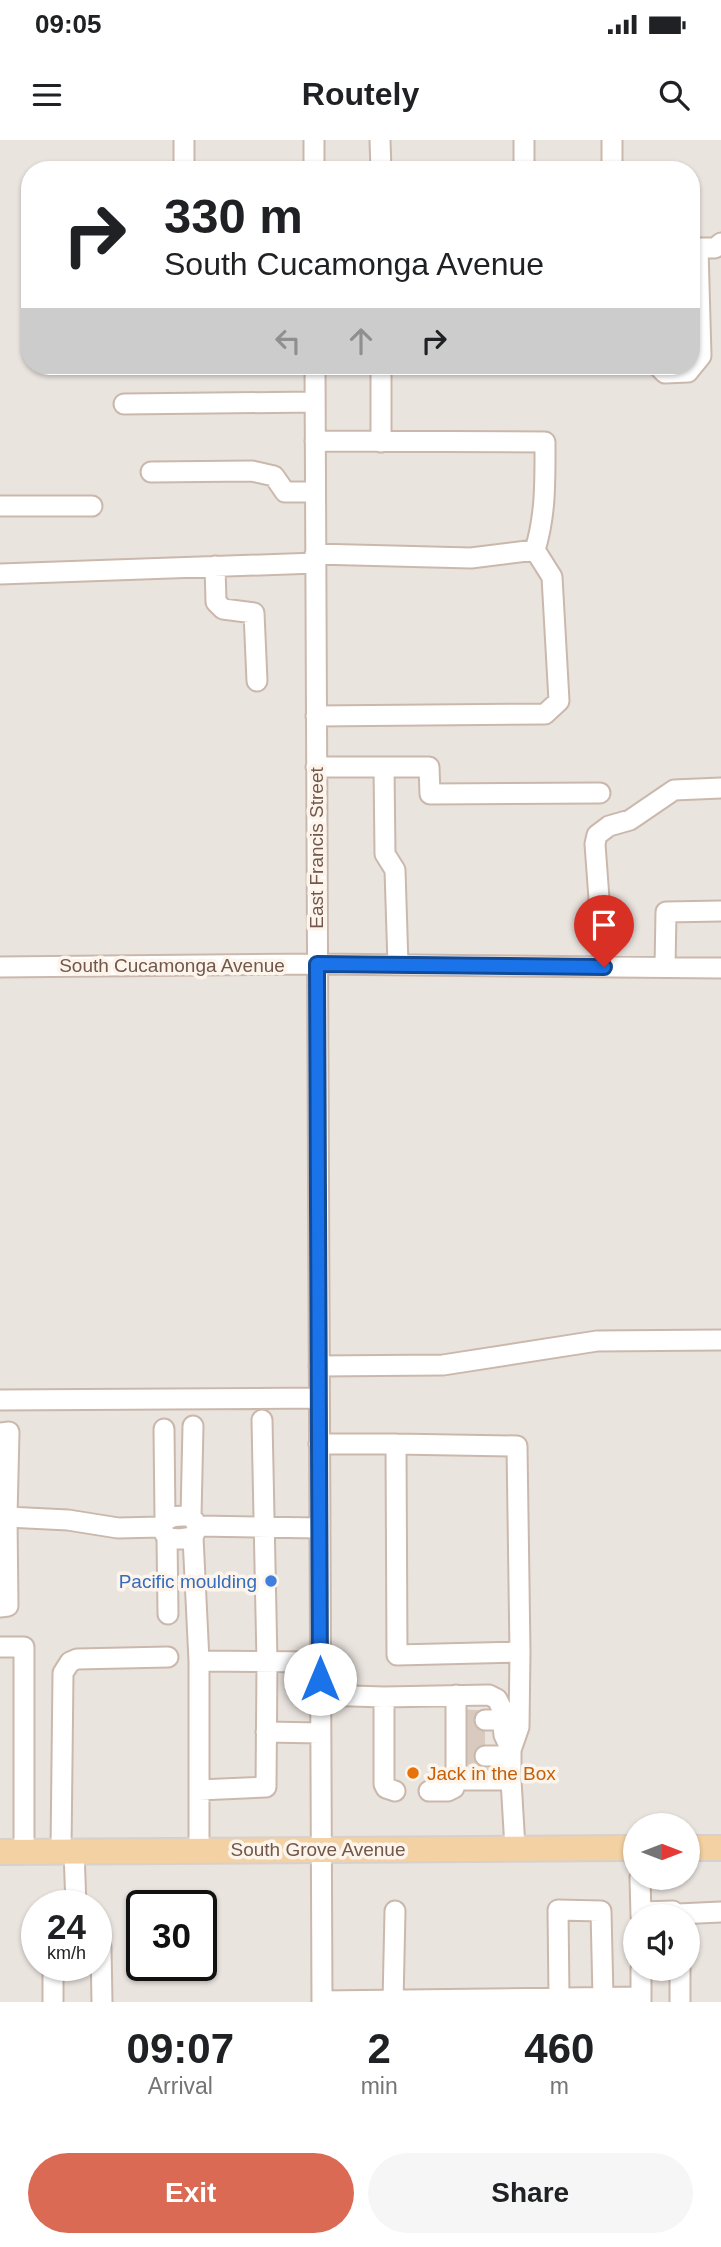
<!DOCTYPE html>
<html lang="en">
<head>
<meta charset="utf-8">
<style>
	body { margin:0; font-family:Arial,sans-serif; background:#f6f6f6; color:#202124; height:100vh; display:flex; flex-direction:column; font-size:26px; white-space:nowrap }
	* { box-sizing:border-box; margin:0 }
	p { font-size:23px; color:#757577 }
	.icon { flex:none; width:38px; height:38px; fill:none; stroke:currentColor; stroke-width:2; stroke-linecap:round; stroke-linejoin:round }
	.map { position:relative; height:1862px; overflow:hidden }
	.sheet { display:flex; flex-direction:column; background:#fff; flex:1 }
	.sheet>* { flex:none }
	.guide { position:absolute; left:21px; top:21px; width:679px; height:214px; border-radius:28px; box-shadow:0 2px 5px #0004; background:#fff; color:#202124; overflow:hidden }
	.needle { width:46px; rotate:90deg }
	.fabs { position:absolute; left:623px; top:1673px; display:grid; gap:14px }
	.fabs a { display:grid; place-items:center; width:77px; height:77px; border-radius:50%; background:#fff; box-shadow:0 2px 5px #0004; font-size:35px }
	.speed { position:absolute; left:21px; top:1750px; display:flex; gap:14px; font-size:35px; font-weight:700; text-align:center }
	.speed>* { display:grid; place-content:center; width:91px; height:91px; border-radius:50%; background:#fff; box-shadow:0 2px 5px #0004; line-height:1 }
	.speed small { font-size:18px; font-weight:400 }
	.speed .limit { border:4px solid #111; border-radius:10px; background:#fff; color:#111 }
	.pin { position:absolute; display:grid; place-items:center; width:60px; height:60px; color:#fff; margin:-72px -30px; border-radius:50% 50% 50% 0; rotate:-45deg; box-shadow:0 0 7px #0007 }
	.pin .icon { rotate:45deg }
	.me { position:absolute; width:77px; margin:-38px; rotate:0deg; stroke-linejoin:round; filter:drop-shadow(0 0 5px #0008) }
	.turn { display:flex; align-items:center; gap:24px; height:147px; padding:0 28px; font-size:32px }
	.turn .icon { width:91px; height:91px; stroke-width:2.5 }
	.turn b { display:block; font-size:49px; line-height:60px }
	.lanes { display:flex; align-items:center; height:66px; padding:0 28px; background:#0003; justify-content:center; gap:35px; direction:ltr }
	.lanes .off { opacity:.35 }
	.eta { display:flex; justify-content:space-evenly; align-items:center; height:119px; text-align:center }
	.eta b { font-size:42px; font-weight:800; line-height:49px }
	.button { display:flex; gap:14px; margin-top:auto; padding:14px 28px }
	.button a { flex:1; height:80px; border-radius:42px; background:#da6a54; color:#fff; font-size:28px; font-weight:800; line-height:80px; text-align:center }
	.button a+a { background:#f6f6f6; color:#202124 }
	.status { display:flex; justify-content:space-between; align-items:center; height:49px; padding:0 35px; background:#fff; direction:ltr }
	.status svg { height:19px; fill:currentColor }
	header { display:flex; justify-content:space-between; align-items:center; height:91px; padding:0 28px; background:#fff; font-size:32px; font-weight:800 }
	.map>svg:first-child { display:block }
</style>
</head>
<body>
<div class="status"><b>09:05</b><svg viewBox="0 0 49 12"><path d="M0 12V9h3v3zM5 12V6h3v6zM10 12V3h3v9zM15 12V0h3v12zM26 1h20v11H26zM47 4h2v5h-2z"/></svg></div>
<header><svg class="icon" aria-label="menu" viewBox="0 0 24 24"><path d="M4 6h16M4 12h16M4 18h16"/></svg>Routely<svg class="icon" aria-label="search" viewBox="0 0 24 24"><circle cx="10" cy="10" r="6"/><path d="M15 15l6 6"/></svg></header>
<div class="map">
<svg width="721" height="1862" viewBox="0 0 721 1862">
	<rect width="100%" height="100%" fill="#faf1e5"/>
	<!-- industrial -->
	<path fill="#eae4df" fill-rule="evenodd" d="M0 0H721V1862H0ZM30 30H691V226H30ZM635 1685H688V1738H635ZM37 1766H96V1825H37ZM142 1766H201V1825H142ZM635 1776H688V1829H635Z"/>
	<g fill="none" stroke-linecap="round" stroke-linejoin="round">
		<!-- minor-tunnel -->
		<path stroke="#d8cabf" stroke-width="19" stroke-dasharray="19 10" stroke-linecap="butt" d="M466 1579 485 1580
			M466 1598H485
			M466 1615 485 1616"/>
		<!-- minor casing -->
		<g stroke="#cbb8ac" stroke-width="23">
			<path id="minor" d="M184 0V30
				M314 0V30
				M380 0 381 30
				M524 0V30
				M612 30V0
				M691 108H715L721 103
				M315 226 322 1862
				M381 226V302
				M658 226 665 233 688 232 701 216 698 108
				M124 264 315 262
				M315 301 545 302C545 339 546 374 535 410L471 418 315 414
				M151 332 252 331 274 336 285 352H315
				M0 366H92
				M215 426 216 462 223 469 254 473 257 541
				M0 434 316 423
				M316 576 545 574 559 561 552 437 535 410
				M316 627H429L430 654 600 653
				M384 627 385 714 395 730 398 825
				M0 827 317 824 721 828
				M604 827 595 704 597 695 609 686 630 680 674 650 721 648
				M665 827 666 772 721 771
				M319 1226 443 1225 597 1201 721 1200
				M0 1260 319 1258
				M164 1289 165 1379
				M0 1293 9 1292 7 1377
				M319 1304H396L517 1306 520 1512 397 1515 396 1304
				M191 1376 198 1386 193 1397 180 1399 167 1398 161 1387C168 1374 178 1376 191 1376Z
				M191 1376 193 1286
				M198 1386 319 1388
				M193 1397 199 1521
				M167 1398 168 1474
				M0 1467 8 1466 7 1377 68 1380 118 1388 161 1387
				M0 1507H24V1711
				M320 1555 384 1557 489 1555 497 1559 501 1567 504 1595 511 1610V1640L515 1708
				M384 1557V1644L386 1648 395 1651
				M485 1580H503
				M266 1592 320 1593
				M511 1610 519 1587 520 1512
				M485 1616H511
				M456 1640H511
				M199 1650 266 1647 267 1522 262 1280
				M429 1651H448L454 1648 456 1640V1555
				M199 1710V1521L320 1522
				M61 1711 63 1533 70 1522 77 1519 168 1517
				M74 1711 76 1766
				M640 1738 641 1776
				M641 1772 673 1771 679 1776
				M678 1774 721 1772
				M96 1802 101 1807 102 1862
				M53 1825V1862
				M641 1829V1862
				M680 1829V1862
				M559 1857 558 1770 601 1771 603 1857
				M322 1861 641 1857
				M393 1862 395 1771"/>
		</g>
		<!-- major casing -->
		<g stroke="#d7d0cd" stroke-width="28">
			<path id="major" d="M688 1708H721
				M0 1712 635 1708"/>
		</g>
		<!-- minor -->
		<use href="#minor" stroke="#fff" stroke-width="19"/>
		<!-- major -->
		<use href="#major" stroke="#f3d1a3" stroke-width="24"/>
	</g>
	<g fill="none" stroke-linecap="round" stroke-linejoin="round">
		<!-- route casing -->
		<g stroke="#114b97" stroke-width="18">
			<path id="route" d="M320 1539 317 824 604 827"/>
		</g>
		<!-- route -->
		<use href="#route" stroke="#1a73e8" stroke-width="12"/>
	</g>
	<!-- markers -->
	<circle fill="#3f7fe0" stroke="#fdf5eb" stroke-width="2.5" cx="271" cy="1441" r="7"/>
	<circle fill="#e8710a" stroke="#fdf5eb" stroke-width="2.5" cx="413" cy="1633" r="7"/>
	<g text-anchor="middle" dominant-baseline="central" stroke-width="7" stroke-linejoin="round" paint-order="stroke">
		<!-- street labels -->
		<g font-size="19" fill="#71574c" stroke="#fdf5eb">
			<text transform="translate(316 708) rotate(-90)">East Francis Street</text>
			<text x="172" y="825">South Cucamonga Avenue</text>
			<text x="318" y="1709">South Grove Avenue</text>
		</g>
		<!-- shop labels -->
		<g font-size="19" fill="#366cbe" stroke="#fdf5eb" text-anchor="end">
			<text x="257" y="1441">Pacific moulding</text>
		</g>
		<!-- food labels -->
		<g font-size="19" fill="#c56008" stroke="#fdf5eb" text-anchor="start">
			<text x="427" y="1633">Jack in the Box</text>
		</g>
	</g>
</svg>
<div class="fabs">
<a><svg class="needle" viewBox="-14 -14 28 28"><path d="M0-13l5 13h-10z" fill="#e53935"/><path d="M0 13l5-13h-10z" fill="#757577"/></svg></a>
<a><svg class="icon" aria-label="sound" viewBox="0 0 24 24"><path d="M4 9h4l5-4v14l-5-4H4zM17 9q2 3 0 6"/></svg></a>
</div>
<div class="speed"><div>24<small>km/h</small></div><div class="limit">30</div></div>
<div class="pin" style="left:604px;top:827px;background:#d93025"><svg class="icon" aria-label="arrive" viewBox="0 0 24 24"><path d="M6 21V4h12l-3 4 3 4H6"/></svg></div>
<svg class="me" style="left:320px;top:1539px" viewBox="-20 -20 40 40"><circle r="19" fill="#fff"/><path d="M0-13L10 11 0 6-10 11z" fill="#1a73e8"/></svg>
<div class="guide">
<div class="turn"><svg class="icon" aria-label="right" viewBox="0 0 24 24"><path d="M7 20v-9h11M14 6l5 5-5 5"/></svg><div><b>330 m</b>South Cucamonga Avenue</div></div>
<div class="lanes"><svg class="icon off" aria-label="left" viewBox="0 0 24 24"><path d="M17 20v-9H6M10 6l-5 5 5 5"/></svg><svg class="icon off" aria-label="ahead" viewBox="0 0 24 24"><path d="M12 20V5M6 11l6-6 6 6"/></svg><svg class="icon" aria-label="right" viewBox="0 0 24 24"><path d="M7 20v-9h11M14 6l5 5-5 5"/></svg></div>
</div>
</div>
<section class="sheet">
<div class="eta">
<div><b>09:07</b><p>Arrival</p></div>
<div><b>2</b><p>min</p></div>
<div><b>460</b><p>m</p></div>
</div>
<div class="button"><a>Exit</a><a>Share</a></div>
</section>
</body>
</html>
